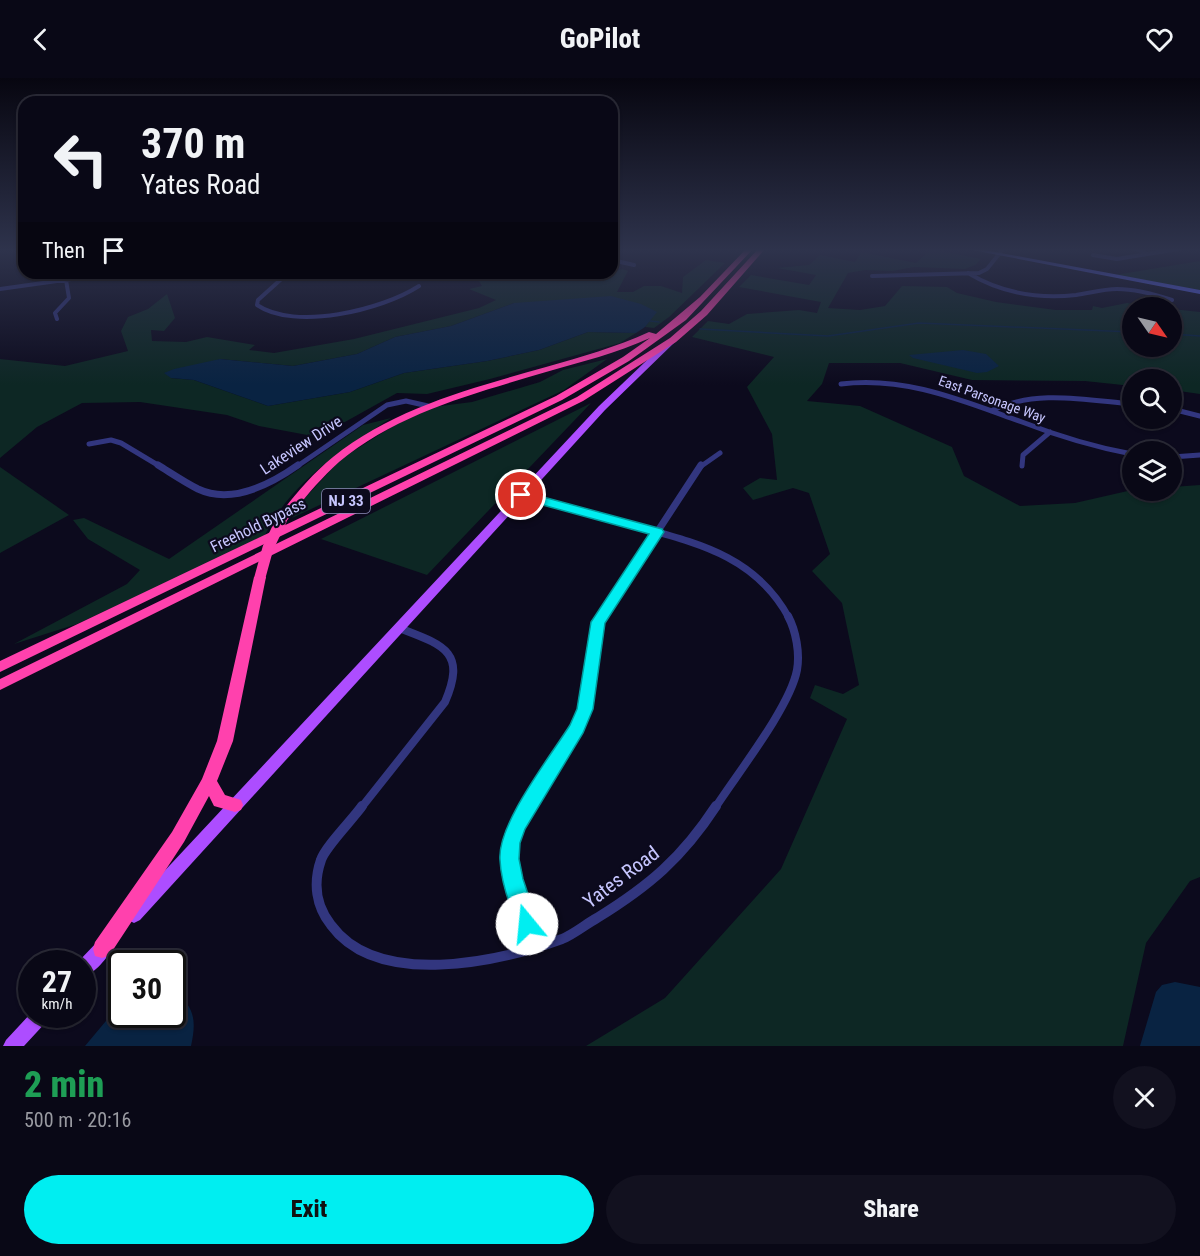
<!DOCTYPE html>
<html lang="en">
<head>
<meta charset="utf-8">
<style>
	body { margin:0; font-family:"Roboto Condensed",sans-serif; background:#12111f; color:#f1f3f6; height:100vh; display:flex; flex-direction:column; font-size:22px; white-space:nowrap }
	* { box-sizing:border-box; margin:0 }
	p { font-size:20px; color:#999aa1 }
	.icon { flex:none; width:33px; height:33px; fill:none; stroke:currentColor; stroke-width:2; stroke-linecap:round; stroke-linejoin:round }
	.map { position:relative; height:968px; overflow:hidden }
	.sheet { display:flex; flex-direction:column; background:#090816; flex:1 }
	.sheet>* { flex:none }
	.hud { position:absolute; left:18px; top:18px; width:600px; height:183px; border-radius:18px; box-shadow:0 2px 4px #0004,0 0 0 2px #292935; background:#090816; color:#f1f3f6; overflow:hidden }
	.needle { width:39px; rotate:124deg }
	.tools { position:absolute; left:1122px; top:219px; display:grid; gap:12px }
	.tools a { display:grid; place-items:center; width:60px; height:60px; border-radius:50%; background:#090816; box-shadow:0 2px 4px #0004,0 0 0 2px #292935; font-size:30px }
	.speed { position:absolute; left:18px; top:872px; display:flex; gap:12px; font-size:30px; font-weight:700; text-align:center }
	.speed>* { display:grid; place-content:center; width:78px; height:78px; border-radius:50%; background:#090816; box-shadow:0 2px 4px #0004,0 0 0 2px #292935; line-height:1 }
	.speed small { font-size:15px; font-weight:400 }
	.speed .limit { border:3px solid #111; border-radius:9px; background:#fff; color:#111 }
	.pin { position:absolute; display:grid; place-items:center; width:51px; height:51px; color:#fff; margin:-26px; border:3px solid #fff; border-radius:50%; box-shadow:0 2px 6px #0007 }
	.me { position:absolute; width:66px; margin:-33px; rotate:343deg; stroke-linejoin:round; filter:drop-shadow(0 0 4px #0008) }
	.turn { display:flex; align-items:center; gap:21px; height:126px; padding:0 24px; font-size:27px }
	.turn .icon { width:78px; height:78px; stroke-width:2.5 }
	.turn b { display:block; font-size:42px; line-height:51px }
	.then { display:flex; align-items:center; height:57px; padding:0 24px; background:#0003; gap:12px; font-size:22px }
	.round { display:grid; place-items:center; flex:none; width:63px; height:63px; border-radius:32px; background:#12111f }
	.headline { display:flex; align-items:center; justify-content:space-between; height:102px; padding:0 24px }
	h1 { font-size:36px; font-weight:800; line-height:45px; color:#1e9e55 }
	.button { display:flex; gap:12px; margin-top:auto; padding:12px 24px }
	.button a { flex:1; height:69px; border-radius:36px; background:#00eef1; color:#111; font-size:24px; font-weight:800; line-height:69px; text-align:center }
	.button a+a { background:#12111f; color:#f1f3f6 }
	header { display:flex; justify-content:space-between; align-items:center; height:78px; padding:0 24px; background:#090816; font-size:27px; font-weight:800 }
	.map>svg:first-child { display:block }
</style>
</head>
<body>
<header><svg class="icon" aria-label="back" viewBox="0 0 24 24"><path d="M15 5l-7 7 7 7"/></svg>GoPilot<svg class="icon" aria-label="heart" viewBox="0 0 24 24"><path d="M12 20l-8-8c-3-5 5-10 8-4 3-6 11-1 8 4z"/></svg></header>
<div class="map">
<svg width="1200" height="968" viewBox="0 0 1200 968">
	<rect width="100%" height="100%" fill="#0c0a1d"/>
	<!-- green -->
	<path fill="#0d2724" d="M931 171 981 181 975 187 965 191 914 189 892 193 865 192 848 195 828 230 860 232 885 228 902 208 947 209 957 215 996 224 1056 232H1092L1093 228 1102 230 1127 225 1164 229 1132 230V268H1172V231L1200 234V316L1172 312V302H1132V308L1085 303 972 302 900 285H829L822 306 807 323 860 328 952 369 964 398 1020 428 1075 425 1132 412H1172V409L1200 407V799L1190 803 1146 865 1123 968H586L665 920 781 791 847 641 810 620 815 607 843 616 859 607 842 525 812 493 830 476 809 415 793 410 753 422 743 410 760 400 777 402 772 356 747 309 774 279 692 259 708 243 729 246 747 236 799 232 817 235 821 224 739 209 751 197 809 207 816 197 777 190 809 187 820 177 855 184 861 174 916 185Z
		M706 182 725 185 669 239 654 250 645 249 656 234 514 225 451 248 395 259 357 276 293 288 220 281 171 300 194 302 268 328 350 314 404 295 487 283 539 272 588 254 636 255 620 265 490 301 427 316 397 315 318 359 259 348 227 337 140 324 82 325 37 349 0 380V281L65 288 128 273 121 253 128 239 148 231 167 216 175 240 164 253 151 252 152 263 186 264 207 259 255 267 249 272 274 275 354 261 479 230 496 222 469 211 482 208 479 203 490 195H575L573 200 582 203 622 191 628 193 617 214H633L644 208H661L682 215 683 199Z
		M1200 183V212L1115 197Z
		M607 281 564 312 292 440 304 421 341 381 393 348 433 329 472 324 540 304 563 292Z
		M591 325 427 497 321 461Z
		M391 340C341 373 291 403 264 459L77 546 14 566 127 506 140 492 88 461 73 442 84 440 169 481 363 347Z
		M0 389 69 437 0 475Z"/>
	<!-- water -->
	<path fill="#092342" d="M611 218 641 226 657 234 645 249 636 255 588 254 539 272 487 283 404 295 350 314 268 328 194 302 171 300 164 295 174 291 220 281 293 288 357 276 395 259 451 248 514 225Z
		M963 272 986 276 999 288 987 294 977 295 913 280 909 277Z
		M1175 904 1200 909V968H1140L1156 914 1162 907Z
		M173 910C194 930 197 940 191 968H85L121 925 122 936H172Z"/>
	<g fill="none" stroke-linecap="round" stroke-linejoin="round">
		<!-- stream -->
		<path stroke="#092342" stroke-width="1.5" d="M650 243 659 244
			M700 251 828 258 919 245 1132 254
			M1172 256 1200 258"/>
		<!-- street-far4 -->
		<path stroke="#32367f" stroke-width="4" d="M1136 171 1147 176 1179 171
			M1093 177 1117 181 1147 176
			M612 182 634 187
			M288 195 258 222 257 227C295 253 382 232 419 208
			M968 195C1001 215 1038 221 1076 217 1090 215 1103 211 1117 211 1136 211 1154 216 1172 222
			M872 198 979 195 987 191 1003 171
			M0 211 114 195
			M57 241 55 235 69 220 66 202"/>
		<!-- street-far3 -->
		<path stroke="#32367f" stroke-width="5" d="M841 306C906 298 963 323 1022 344 1058 358 1094 369 1132 376
			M1172 331 1200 338
			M991 333C1035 311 1085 322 1132 326
			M89 366 111 362 121 365 161 389
			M1172 379 1200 377
			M1022 388 1023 377 1050 354
			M296 389 387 327 406 323 428 328
			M700 389 720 375"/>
		<!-- street-far2 -->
		<path stroke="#32367f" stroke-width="7" d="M158 387C171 395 184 404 198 411 232 427 271 406 298 387
			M521 417C558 427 595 437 632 447 696 465 755 477 789 540
			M601 540 701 387"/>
		<!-- street-far1 -->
		<path stroke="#32367f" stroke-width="8" d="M361 730 445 624C467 573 443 567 399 550
			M527 730 577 650 585 631 598 544 602 538
			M715 730C737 696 790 629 797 592 800 575 796 553 788 538"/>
		<!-- street -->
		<path stroke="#32367f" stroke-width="10" d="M362 728C353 741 325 769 321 782 313 805 316 828 331 847 378 911 498 884 562 861 574 856 586 846 597 840 649 808 682 780 716 728
			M528 728C494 783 516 813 534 868"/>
		<!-- secondary -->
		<path fill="#5d67ff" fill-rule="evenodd" d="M967 171H979L1200 212V216Z"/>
		<!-- primary -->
		<path fill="#ad4dff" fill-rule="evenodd" d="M668 262 675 264 605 332 140 842 134 845 128 842 126 837 128 832 599 328Z
			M105 860 111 862 113 868C109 879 94 896 82 900V885H77L99 862Z
			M32 934V936H51L48 942 24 968H3L6 962Z"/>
		<!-- highway -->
		<path fill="#ff41ad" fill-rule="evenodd" d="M746 171H753L686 242 629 283 562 322 0 594V583L556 318 623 279 650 260C617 275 581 284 546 294 476 315 397 335 339 384 318 403 302 423 285 445H277L275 443C292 420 311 397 333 379 394 330 472 310 546 289 581 279 616 269 649 254L656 256 700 219Z
			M758 171H765L707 237 676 264 583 323 0 612V601L577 319 670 260 701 233Z
			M260 495 266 499 233 663 217 703 225 717 241 722 243 727 241 732 235 734 214 728 209 718 184 764 109 878 102 880 95 878 93 871 95 864 172 754 202 701 217 663 254 499Z"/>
		<!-- highway-bridge -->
		<path stroke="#ff41ad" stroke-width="11" d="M260 499 268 470 281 443"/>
	</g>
	<!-- sky -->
	<linearGradient id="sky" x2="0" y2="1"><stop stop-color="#070610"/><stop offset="0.56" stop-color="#2e334c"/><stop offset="1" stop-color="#2e334c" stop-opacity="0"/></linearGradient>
	<rect width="1200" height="307" fill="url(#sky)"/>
	<!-- route -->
	<path fill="#00eef1" stroke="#009b9d" stroke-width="1.5" d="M521 413 662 451 664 454 605 545 593 631 583 655 525 751 520 765 519 781 523 801 538 846 535 853 527 856 520 853C511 832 501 805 500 782 497 746 550 679 570 647L577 631 591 544 649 456 517 420 515 417Z"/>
	<g text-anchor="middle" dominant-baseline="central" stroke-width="4.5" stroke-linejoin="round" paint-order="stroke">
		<!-- far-street labels -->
		<g font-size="14" fill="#c7c6ff" stroke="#0c0a1d">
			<text transform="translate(992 321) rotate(20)">East Parsonage Way</text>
		</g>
		<!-- shield labels -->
		<rect fill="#0c0a1d" stroke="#8f8ebb" stroke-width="1.5" x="322" y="411" width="48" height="24" rx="4.5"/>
		<g font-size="15" font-weight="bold" fill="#c7c6ff">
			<text x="346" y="423">NJ 33</text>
		</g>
		<!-- street labels -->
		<g font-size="16" fill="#c7c6ff" stroke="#0c0a1d">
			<text transform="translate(301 367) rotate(-33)">Lakeview Drive</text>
			<text transform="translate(258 447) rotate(-26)">Freehold Bypass</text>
		</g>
		<!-- near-street labels -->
		<g font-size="20" fill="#c7c6ff" stroke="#0c0a1d">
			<text transform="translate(621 799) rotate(-37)">Yates Road</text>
		</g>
	</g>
</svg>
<div class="tools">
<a><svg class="needle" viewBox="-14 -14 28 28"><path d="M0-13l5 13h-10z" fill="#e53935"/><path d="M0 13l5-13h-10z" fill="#999aa1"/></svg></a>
<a><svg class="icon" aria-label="search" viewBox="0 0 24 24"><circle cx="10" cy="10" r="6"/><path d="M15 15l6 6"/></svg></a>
<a><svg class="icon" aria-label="layers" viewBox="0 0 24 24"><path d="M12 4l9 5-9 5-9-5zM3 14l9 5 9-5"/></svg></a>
</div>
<div class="speed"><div>27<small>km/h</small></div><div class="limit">30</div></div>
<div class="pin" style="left:521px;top:417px;background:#d93025"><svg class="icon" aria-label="arrive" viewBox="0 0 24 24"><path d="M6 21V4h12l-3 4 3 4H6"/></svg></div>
<svg class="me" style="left:527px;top:846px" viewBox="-20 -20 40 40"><circle r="19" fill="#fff"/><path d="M0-13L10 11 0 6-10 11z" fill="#00eef1"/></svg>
<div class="hud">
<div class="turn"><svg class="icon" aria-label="left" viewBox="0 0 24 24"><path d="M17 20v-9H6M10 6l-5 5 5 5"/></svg><div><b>370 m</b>Yates Road</div></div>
<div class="then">Then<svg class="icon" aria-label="arrive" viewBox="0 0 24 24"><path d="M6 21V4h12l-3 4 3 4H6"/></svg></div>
</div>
</div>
<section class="sheet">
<div class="headline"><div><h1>2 min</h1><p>500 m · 20:16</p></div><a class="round"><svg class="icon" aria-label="close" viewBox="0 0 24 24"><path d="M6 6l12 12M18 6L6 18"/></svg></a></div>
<div class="button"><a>Exit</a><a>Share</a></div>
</section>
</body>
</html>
